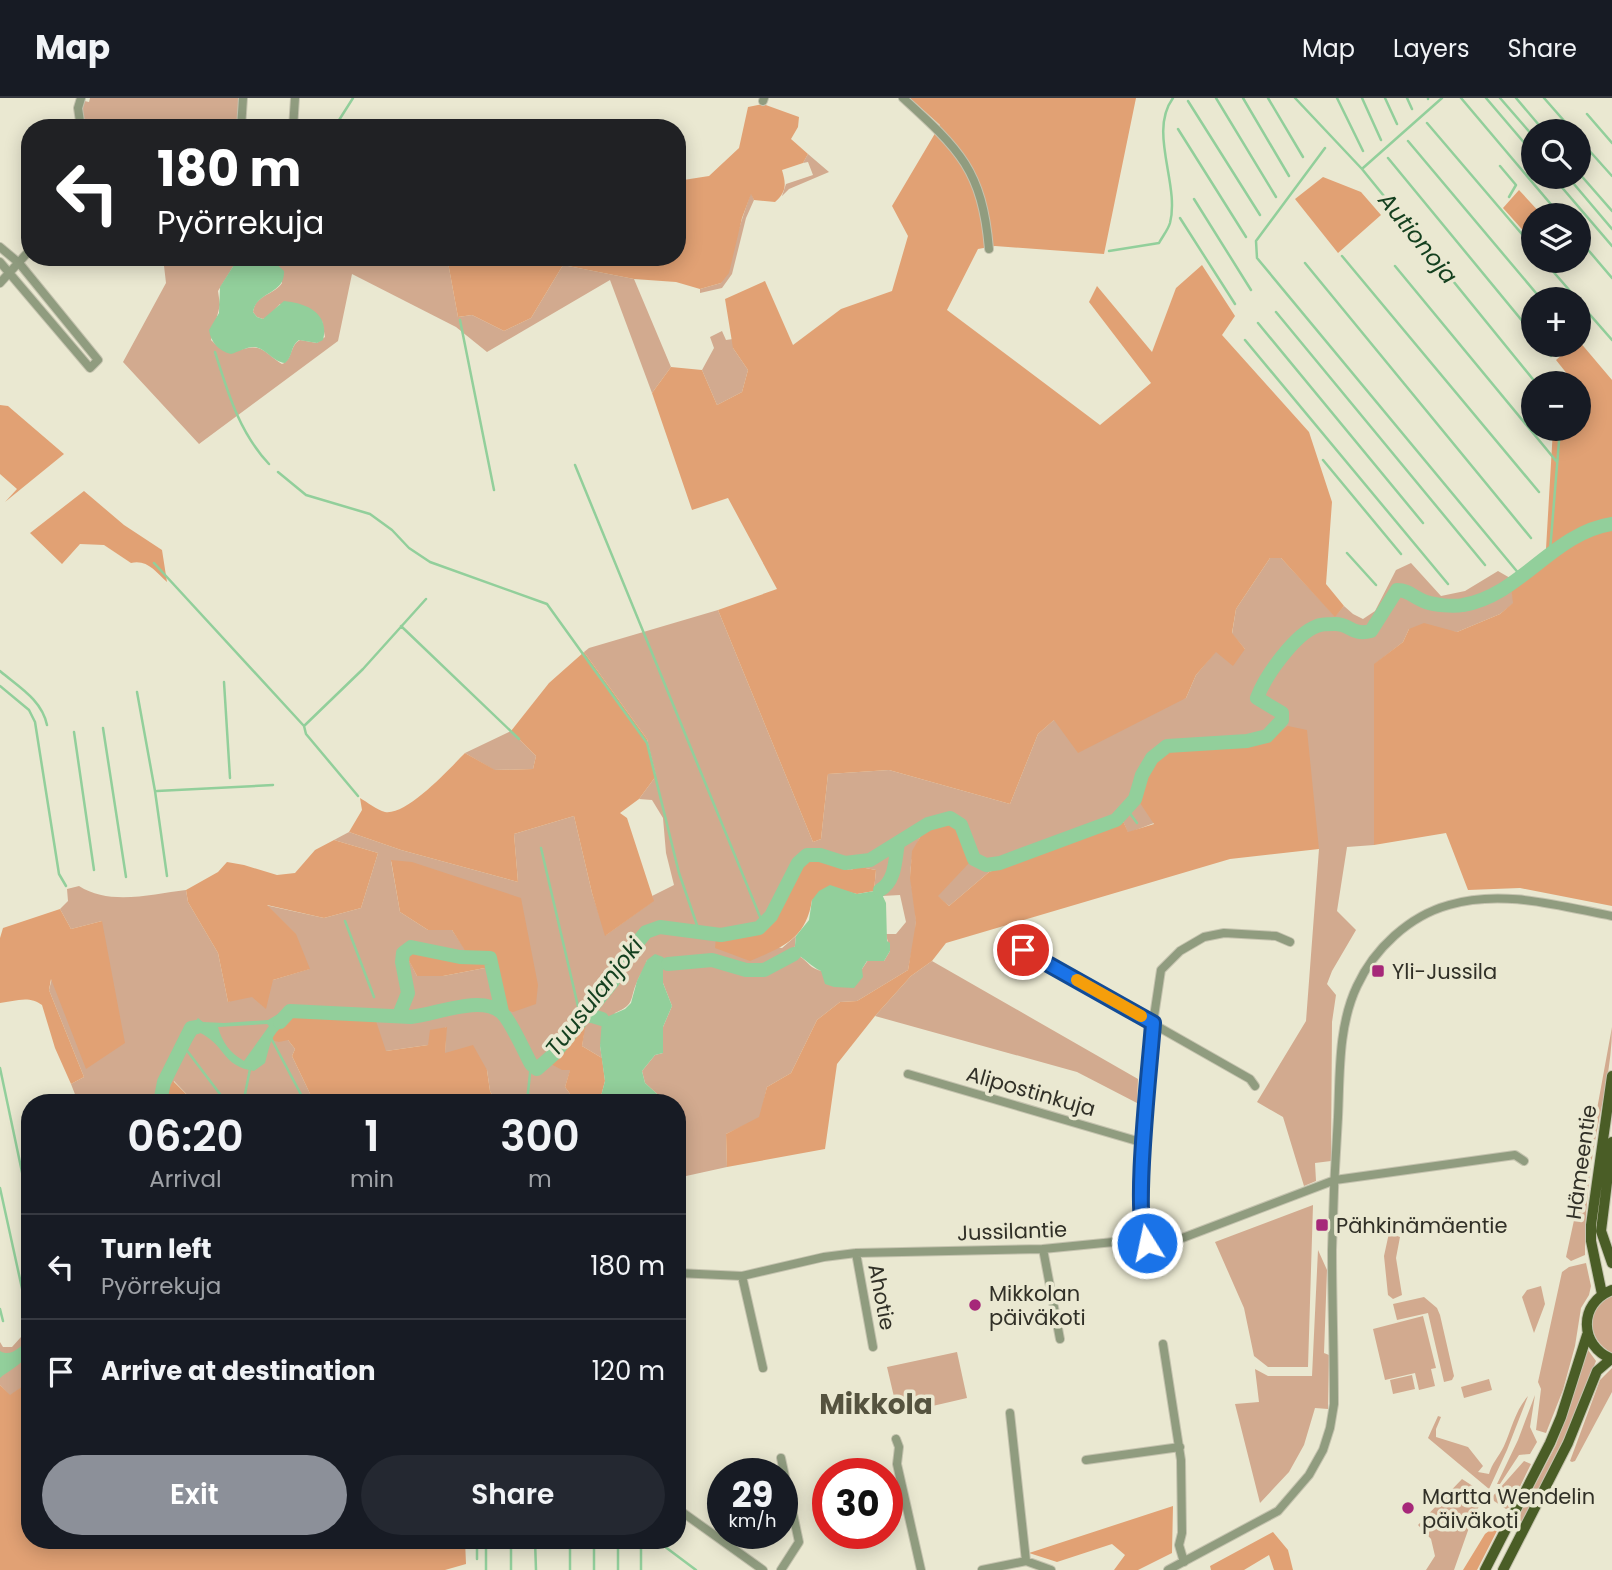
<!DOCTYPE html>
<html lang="en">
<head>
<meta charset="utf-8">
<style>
	body { margin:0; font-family:Poppins,sans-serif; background:#242831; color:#f1f3f6; height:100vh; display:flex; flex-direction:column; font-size:26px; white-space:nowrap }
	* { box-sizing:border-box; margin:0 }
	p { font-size:23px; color:#9ea1a6 }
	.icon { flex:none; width:38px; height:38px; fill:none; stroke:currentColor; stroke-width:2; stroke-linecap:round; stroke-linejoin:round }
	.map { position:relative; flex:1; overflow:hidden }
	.sheet { position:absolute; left:21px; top:996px; width:665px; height:455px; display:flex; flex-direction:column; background:#171b24; border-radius:28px; box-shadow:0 4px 18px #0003 }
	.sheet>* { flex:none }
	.banner { position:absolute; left:21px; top:21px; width:665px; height:147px; border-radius:28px; box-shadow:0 4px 18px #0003; background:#202124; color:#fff; overflow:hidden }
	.buttons { position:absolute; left:1521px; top:21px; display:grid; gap:14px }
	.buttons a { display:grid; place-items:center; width:70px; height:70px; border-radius:50%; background:#171b24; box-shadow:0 4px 18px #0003; font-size:35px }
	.speed { position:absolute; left:707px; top:1360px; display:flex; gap:14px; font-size:35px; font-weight:700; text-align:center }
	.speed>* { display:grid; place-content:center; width:91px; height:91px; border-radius:50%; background:#171b24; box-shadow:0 4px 18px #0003; line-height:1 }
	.speed small { font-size:18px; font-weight:400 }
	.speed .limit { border:10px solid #d22; background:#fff; color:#111 }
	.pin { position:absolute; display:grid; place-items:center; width:60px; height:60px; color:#fff; margin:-30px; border:4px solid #fff; border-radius:50%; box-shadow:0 2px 7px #0007 }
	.me { position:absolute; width:77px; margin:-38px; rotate:350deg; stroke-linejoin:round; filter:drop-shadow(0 0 5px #0008) }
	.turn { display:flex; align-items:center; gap:24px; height:147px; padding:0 21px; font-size:32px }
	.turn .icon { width:91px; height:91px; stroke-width:2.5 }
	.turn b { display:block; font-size:49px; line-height:60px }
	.eta { display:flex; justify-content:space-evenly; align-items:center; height:119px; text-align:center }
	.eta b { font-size:42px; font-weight:600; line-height:49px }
	.action { display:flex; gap:14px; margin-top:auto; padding:14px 21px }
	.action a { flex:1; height:80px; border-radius:42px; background:#8c9099; color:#fff; font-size:28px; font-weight:600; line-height:80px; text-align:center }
	.action a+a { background:#242831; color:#f1f3f6 }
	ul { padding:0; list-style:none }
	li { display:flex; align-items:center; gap:21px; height:105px; padding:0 21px; border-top:2px solid #363941 }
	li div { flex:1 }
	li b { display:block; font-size:26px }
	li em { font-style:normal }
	header { display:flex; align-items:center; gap:42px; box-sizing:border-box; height:98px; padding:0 35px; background:#171b24; border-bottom:2px solid #363941 }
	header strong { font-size:33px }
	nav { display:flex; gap:38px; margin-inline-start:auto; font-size:24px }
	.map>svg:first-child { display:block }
</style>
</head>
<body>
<header>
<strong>Map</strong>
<nav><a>Map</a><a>Layers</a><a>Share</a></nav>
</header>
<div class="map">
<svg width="1612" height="1472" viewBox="0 0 1612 1472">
	<rect width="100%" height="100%" fill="#eae8d1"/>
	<!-- green -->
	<path fill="#d2aa8f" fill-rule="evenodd" d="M90 0H243L241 30H81L80 2 89 4Z
		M808 56 829 74 789 91 782 98 786 86 813 77 808 64 803 65Z
		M751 94 754 102 746 120 732 176 722 190 700 195V191L721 185Z
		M163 159H239L218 193 220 207 211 242C233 265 239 246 258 250 267 253 273 261 282 266 293 262 289 248 300 242L317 245 325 239 322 223 280 206 269 218 263 221 257 219 253 214C255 197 274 197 282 185L275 166 256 159H447L458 219 472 217 504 233 531 220 563 167 634 181 671 269 652 295 610 182 487 254 456 229 352 176 338 243 199 346 123 264 166 185Z
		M722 233 726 242 733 241V250L748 272 742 294 717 307 702 272 714 250 710 239Z
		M1270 460H1281L1335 518 1344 508 1353 516 1363 521 1375 513 1396 472 1411 465 1441 498 1465 493 1498 473 1510 480 1514 505 1500 516 1457 534 1409 531 1403 544 1375 566 1374 747 1347 749 1337 813 1356 832 1332 873 1327 886 1336 897 1332 924 1331 1063 1315 1065 1316 1083 1304 1088 1283 1019 1257 1004 1306 923 1319 751 1270 642 1255 645 1181 652 1154 725 1128 735 1123 723 989 774 949 808 937 798 922 736C902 771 914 787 916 822 916 838 911 856 908 872L857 903 840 904 817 922 791 975 767 989 760 1020 726 1036 727 1069 677 1080V1039L684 1031 677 1015V1004H666L645 985 642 973 655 957 663 955V929L672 908 663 885V871L647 862C645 870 640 876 637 884 629 901 636 906 615 915L600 948 602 960 582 948 585 926 565 989 576 1004H550L547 1001 544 1004H496L490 993 487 972 445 955 446 929 428 947 386 953 288 942 295 951 292 958 314 1004H194L174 983 163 1004H78L71 986 84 979 49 892 52 880 87 970 102 823 71 831 60 811 68 803 67 791 79 788C110 808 152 796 186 792L188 804 218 855 228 904 273 882 309 871 265 807 324 820 361 810 378 755 334 742 349 734 401 752 518 784 514 736 574 718 592 795 606 837 653 803 652 798 674 787 666 755 663 720 652 702 639 701 656 678 647 641 584 554 589 550 718 512 813 744 821 741 828 676 889 672 1010 706 1038 636 1055 621 1186 600 1196 577 1216 553 1245 551 1232 536 1236 511ZM814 760 850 772 860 769 876 772 874 793 880 792 882 798 900 797 906 824 896 836H886L890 853 884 863 868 862 862 871C848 872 825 878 812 869 806 864 803 859 794 856L796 838 782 850 716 840 726 841 767 830 803 764ZM391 763 535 906 490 869 443 878H417L406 856 430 848 467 854 452 832H428L400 814Z
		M511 633 536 658 533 671 494 672 465 655Z
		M932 863 1138 981 1137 1005 1077 974 875 918 911 878Z
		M1612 929C1612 968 1602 1004 1595 1043 1588 1080 1585 1118 1585 1157L1571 1163 1566 1159 1591 1044Z
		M1313 1107 1308 1269H1268L1254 1258 1244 1210 1215 1144Z
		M1389 1135 1400 1139 1396 1160 1402 1197 1393 1201 1388 1197 1384 1158Z
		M1318 1152 1327 1172 1324 1255 1329 1257 1328 1311 1315 1310 1304 1347 1289 1374 1260 1405 1235 1306 1259 1304 1255 1271 1268 1278H1312Z
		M1586 1165 1591 1188 1589 1197 1581 1210 1575 1248 1563 1292 1546 1335 1536 1332 1541 1291 1538 1284 1562 1174 1569 1169Z
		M1541 1188 1545 1206 1534 1235 1522 1199 1527 1192Z
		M1612 1198V1255C1587 1242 1584 1209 1612 1198Z
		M1424 1199 1437 1210 1440 1217 1454 1278 1452 1282 1444 1284 1428 1215 1397 1222 1393 1206Z
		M1423 1218 1436 1270 1431 1271 1435 1288 1419 1292 1415 1275 1385 1282 1373 1231Z
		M30 1229V1283L10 1298 0 1287V1244L3 1249H12Z
		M1588 1252 1596 1263 1573 1322 1522 1424 1517 1421 1556 1347Z
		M957 1254 967 1300 898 1316 887 1269Z
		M1612 1270V1294L1575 1363 1572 1364 1570 1363 1600 1282Z
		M1412 1277 1415 1291 1393 1296 1390 1282Z
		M1489 1281 1492 1292 1464 1300 1461 1289Z
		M1535 1297 1530 1329 1537 1344 1530 1356 1519 1357 1500 1386H1497L1518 1342Z
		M1528 1298 1507 1352 1489 1391 1428 1340 1438 1318 1441 1319 1436 1331V1339L1468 1349 1483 1368 1478 1374 1489 1376C1492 1365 1498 1360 1504 1348 1512 1330 1515 1313 1528 1298Z
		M1524 1363 1531 1366 1510 1409 1506 1411 1494 1403 1492 1399Z
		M1462 1381 1485 1396 1471 1424 1454 1472H1426L1435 1458 1431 1441 1418 1427Z"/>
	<!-- forest -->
	<path fill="#e1a174" d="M910 0H1136L1104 156 995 148 978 151 947 212 1100 327 1151 285 1089 204 1097 188 1152 254 1176 190 1202 167 1235 218 1222 237 1309 334 1332 404 1326 486 1344 508 1335 519 1281 460H1270L1236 511 1232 535 1245 551 1233 568 1216 554 1196 577 1186 600 1078 655 1054 622 1038 636 1010 706 889 672 828 676 821 741 813 744 718 512 777 491 728 400 692 412 652 295 671 269 702 272 717 307 742 294 748 272 733 250 725 201 765 183 793 247 841 211 892 193 908 138 892 108 940 27Z
		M763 6 799 19 798 29 791 41 808 56 803 65 782 72C786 86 787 93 775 104L754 102 751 96 742 120 729 175 721 185 700 191 676 184 634 181 563 167 531 220 504 233 472 217 458 219 447 159H677V83L709 78 739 50 748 9Z
		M1323 79 1361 94 1381 117 1338 155 1295 101Z
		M1519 92 1542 117H1533V134L1528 138 1503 110Z
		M1579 243 1612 282V808L1520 790 1468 792 1446 735 1374 747V566L1403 544 1409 531 1424 525 1457 534 1500 516 1513 505 1510 480 1518 477 1546 451 1553 331H1578V285H1568L1572 282 1556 262 1573 247H1578Z
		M0 307 8 308 64 356 5 404 17 391 0 376Z
		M84 393 124 427 162 452 167 484C156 474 147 461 131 465L104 447 80 446 62 466 30 435Z
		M584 554 647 641 656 678 639 701 620 715 627 720 654 803 605 838 592 795 574 718 514 736 518 784 401 752 349 734 362 712 360 700C367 704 377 712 385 714 407 718 450 670 465 655L495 672 533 671 536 658 511 633 549 585Z
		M1288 628 1307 632 1319 751 1230 761 946 845 932 863 911 878 875 918 837 966 825 1051 727 1069 726 1036 759 1019 767 989 791 975 817 922 840 904 857 903 908 872 916 824 910 780 912 753 922 736 946 723C963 727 965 749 970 764L938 798 949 808 989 774 1123 723 1128 734 1154 726 1138 702C1142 689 1145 667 1158 658 1181 642 1244 655 1270 641 1277 638 1282 632 1288 628Z
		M334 742 378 755 361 810 324 820 267 807 296 836 310 871 273 882 266 911 252 899 228 904 218 855 188 804 186 792 218 774 227 764 244 767 277 777 295 775 315 752Z
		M808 760 850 772 860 769 876 772 874 793 857 796 844 793 812 802C806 841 783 849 750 863L715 850 716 840 726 841 767 830 803 764Z
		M391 762 412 764 521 800 538 887 536 906 513 914 499 910 490 869 443 878H417L406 857 430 848 466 854 452 832H428L400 814Z
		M60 811 71 831 102 823 125 945 86 971 51 881 49 892 84 979 71 986 55 950 42 907C30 897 14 903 0 905V840L3 830Z
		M289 912 373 914 386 953 428 947 430 932 447 929 445 955 473 947 487 972 490 993 496 1004H314L292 958 295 951 288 942 279 944 263 940Z
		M586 925 582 948 602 960 605 983 601 998 606 1004H576L565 989 570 972H562L549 965Z
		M173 983 194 1004H163Z
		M30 1283V1442H465L466 1466 445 1472H0V1287L10 1297Z
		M1173 1408 1172 1455 1138 1472H1114L1125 1457 1112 1446 1057 1464 1029 1455Z
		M1502 1423 1477 1472H1463L1485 1436Z
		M1273 1434 1288 1452 1293 1472H1274L1269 1457 1244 1472H1211L1210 1468Z"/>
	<!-- water -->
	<path fill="#92cf9b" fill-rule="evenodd" d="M239 159C254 159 273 161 284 173 285 197 256 193 253 214L257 219 263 221 284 203C306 205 330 215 323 242L317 245 299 242C290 248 293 259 285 265 273 264 266 250 254 249 246 249 238 254 231 256 219 253 211 245 209 232L219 215 220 189Z
		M830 787 857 796 880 792 886 805 887 843 890 845V853L884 863H867L862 871 863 879 854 890 834 889 825 886 821 873C811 869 805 859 794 856L796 838 809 822 812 802 819 793Z
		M655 856 663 859 668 866 663 872V885L672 908 663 929V955L655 957 642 973 645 985 666 1004H606L601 998 605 983 600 948 602 921 625 911 631 905 637 883 647 862Z
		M290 909 295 918C271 937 273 936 265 965L254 973C221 968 226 946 198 934L190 946 180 939 198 920 203 924 224 925 268 922ZM267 926 269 928 244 963C230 955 222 944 218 929Z
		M29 1241C32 1263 15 1268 0 1280V1253C11 1260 21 1248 29 1241Z"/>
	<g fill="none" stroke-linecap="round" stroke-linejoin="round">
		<!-- stream -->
		<path stroke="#92cf9b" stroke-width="2.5" d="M1216 0 1276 99
			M1243 0 1289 78
			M1268 0 1303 59
			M1295 0 1362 71 1536 285
			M1337 0 1363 53
			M1362 0 1381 42
			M1385 0 1397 26
			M1407 0 1412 11
			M1428 0V1
			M1461 0 1560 117
			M1486 0 1533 55
			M1500 0 1533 38
			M1516 0 1544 33
			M1544 0 1573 33
			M1188 3 1260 117
			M1587 16 1612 45
			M1427 25 1533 149
			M334 30 353 0
			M1178 31 1246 139
			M1578 40 1612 78
			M1408 43 1541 201
			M1325 50 1256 143 1257 160 1520 477
			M1388 60 1533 236
			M1500 68 1516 87 1509 99
			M1363 70 1442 0
			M1578 74 1612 113
			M1553 79 1612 148
			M1568 79 1612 131
			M1194 101 1251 192
			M1180 120 1235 206
			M1578 140 1612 180
			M1109 153 1159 145C1162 139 1168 132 1170 125 1180 86 1148 34 1173 0
			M1342 158 1539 394
			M1544 163 1577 201
			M1305 165 1531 440
			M1395 168 1557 364
			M1578 203 1612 242
			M1276 214 1485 467
			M460 222 494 392
			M1258 225 1423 425
			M1245 242 1448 486
			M1542 247 1551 258
			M215 254C228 295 239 334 269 366
			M1323 362 1401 456
			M575 367 763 826
			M278 374 306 397 370 416 392 432 409 450 430 464 547 506 647 645 679 775 699 833
			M1550 453 1560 331
			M1347 455 1376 487
			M154 465 304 628 363 571 426 501
			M401 528 519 641
			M0 573C19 589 42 602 47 627
			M224 584 230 680
			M0 588 29 612 35 624 59 776 66 788
			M137 594 155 693 167 778
			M304 628 306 636 358 698
			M103 630 126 779
			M74 634 94 772
			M157 693 273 687
			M1126 710 1137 725
			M541 750 581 921
			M345 823 374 899
			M271 940 305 1004
			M182 946 226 1004
			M0 970 30 1112
			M249 1004 245 996 250 971
			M527 1004 531 966
			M0 1090 25 1204
			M0 1211 3 1223
			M477 1442V1461
			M486 1442V1472
			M498 1442V1447
			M535 1442 536 1472
			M656 1442 696 1472
			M570 1443V1472
			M511 1472V1442
			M594 1472V1442
			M618 1472V1442
			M641 1472V1451"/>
		<!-- river -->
		<path stroke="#92cf9b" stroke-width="14" d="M880 792C896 783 895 761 898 745
			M668 866 712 862 746 872H764L794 856
			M586 916 602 921
			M399 917 408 895 402 864 403 855 411 849 460 859 490 860 502 914
			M280 924 290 913 411 919C437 916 480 897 501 914 510 921 525 955 531 966L537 971 554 956 613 883 624 861 646 834 660 829 721 837 759 830 771 818 798 765 807 757H820L845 765 870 762 928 726 950 720 961 727 974 761 986 767 1000 765 1116 722 1135 701 1142 677 1152 660 1167 648 1247 643 1267 638 1282 622V615L1257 600C1265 578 1295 536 1317 528 1321 526 1329 526 1334 526 1350 525 1351 538 1371 533L1397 492C1409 492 1414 500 1426 504 1435 507 1453 509 1463 507 1521 497 1553 435 1612 426
			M160 1004 164 984 191 930 197 929"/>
		<!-- minor casing -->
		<g stroke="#c5c3af" stroke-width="10">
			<path id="minor" d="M81 0 78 10 81 30
				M903 0C960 52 982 72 989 151
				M763 3 764 0
				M241 30 243 0
				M293 30 295 0
				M0 149 19 165 98 262 90 270 0 164
				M0 185 30 152
				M1023 852 1250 981 1255 988
				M908 976 1144 1045
				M1144 1141 1141 1093 1153 925 1161 872 1180 853 1204 839 1224 835 1276 838 1290 844
				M1043 1151 1060 1241
				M856 1155 873 1249
				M677 1175 742 1178 824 1159 856 1155 1043 1151 1144 1141C1149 1148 1156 1148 1164 1147L1335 1082 1515 1057 1524 1063
				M742 1178 763 1270
				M1163 1246 1181 1362 1182 1435 1179 1447 1184 1464
				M1010 1315 1026 1463
				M896 1341 899 1349 897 1366 921 1472
				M1086 1362 1180 1349
				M677 1406 682 1414 763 1472
				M781 1472 799 1444 781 1360
				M982 1472 1026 1463 1051 1472
				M1168 1472 1278 1413 1309 1377 1323 1352 1330 1330 1334 1306C1334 1254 1332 1203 1332 1152 1333 1107 1335 1063 1338 1019 1340 976 1338 928 1357 888 1374 851 1409 818 1449 807 1503 791 1559 808 1612 818"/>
		</g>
		<!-- major casing -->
		<g stroke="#c5c3af" stroke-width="12">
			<path id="major" d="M1612 1044 1601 1133 1612 1165
				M1612 1192C1578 1205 1579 1248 1612 1261
				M1602 1196 1591 1143V1127L1612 978
				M1485 1472 1550 1345 1561 1319 1587 1237
				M1503 1472 1568 1345 1597 1273 1611 1261"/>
		</g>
		<!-- minor -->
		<use href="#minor" stroke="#909c7f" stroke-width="8"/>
		<!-- major -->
		<use href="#major" stroke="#4a5d26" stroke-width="10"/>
	</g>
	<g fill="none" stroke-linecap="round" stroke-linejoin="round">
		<!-- route casing -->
		<g stroke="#114b97" stroke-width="18">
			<path id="route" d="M1023 852 1153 925C1151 960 1131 1124 1147 1145"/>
		</g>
		<!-- route -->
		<use href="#route" stroke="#1a73e8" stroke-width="12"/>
		<!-- slow -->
		<path stroke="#f59e0b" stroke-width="12" d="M1077 882 1141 918"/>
	</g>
	<!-- markers -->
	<g fill="#a62879" stroke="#eae8d1" stroke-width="2.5">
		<rect x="1371" y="866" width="14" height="14" rx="3.5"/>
		<rect x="1315" y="1120" width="14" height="14" rx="3.5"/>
		<circle cx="975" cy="1207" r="7"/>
		<circle cx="1408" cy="1410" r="7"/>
	</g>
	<g text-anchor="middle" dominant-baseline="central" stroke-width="7" stroke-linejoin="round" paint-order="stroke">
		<!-- poi labels -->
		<g font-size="21" fill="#313027" stroke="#eae8d1" text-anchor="start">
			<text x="1392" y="873">Yli-Jussila</text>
			<text x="1336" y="1127">Pähkinämäentie</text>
			<text x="989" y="1195">Mikkolan<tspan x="989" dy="24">päiväkoti</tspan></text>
			<text x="1422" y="1398">Martta Wendelin<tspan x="1422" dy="24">päiväkoti</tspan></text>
		</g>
		<!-- street labels -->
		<g font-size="21" fill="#313027" stroke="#eae8d1">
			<text transform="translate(1031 993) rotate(16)">Alipostinkuja</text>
			<text transform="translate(1581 1064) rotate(-82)">Hämeentie</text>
			<text transform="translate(1012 1133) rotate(-2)">Jussilantie</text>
			<text transform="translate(882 1199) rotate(79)">Ahotie</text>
		</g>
		<!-- water labels -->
		<g font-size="23" font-style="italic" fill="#14401f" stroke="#eae8d1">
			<text transform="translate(1418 140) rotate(51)">Autionoja</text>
			<text transform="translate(594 899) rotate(-52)">Tuusulanjoki</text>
		</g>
		<!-- district labels -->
		<g font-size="28" font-weight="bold" fill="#55533f" stroke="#eae8d1">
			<text x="876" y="1306">Mikkola</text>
		</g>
	</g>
</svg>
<div class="buttons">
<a><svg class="icon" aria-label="search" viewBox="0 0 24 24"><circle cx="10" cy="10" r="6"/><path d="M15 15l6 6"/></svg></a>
<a><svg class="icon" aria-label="layers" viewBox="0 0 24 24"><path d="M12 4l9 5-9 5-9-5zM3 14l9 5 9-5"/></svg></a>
<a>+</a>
<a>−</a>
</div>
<div class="speed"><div>29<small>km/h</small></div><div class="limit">30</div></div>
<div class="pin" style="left:1023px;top:852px;background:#d93025"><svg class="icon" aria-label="arrive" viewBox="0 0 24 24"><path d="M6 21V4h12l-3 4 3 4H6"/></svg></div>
<svg class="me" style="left:1147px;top:1145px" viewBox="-20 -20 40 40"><circle r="17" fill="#1a73e8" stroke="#fff" stroke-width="3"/><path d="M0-11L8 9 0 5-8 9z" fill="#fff"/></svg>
<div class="banner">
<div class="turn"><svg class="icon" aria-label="left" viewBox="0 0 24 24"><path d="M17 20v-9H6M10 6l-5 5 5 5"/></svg><div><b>180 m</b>Pyörrekuja</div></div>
</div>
<section class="sheet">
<div class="eta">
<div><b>06:20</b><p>Arrival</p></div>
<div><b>1</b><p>min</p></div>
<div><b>300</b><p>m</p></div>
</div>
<ul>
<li><svg class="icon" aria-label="left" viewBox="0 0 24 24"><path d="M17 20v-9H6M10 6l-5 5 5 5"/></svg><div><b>Turn left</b><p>Pyörrekuja</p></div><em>180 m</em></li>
<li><svg class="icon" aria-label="arrive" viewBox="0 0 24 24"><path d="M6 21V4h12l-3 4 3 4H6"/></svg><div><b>Arrive at destination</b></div><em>120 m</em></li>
</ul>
<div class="action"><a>Exit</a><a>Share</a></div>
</section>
</div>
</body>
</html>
